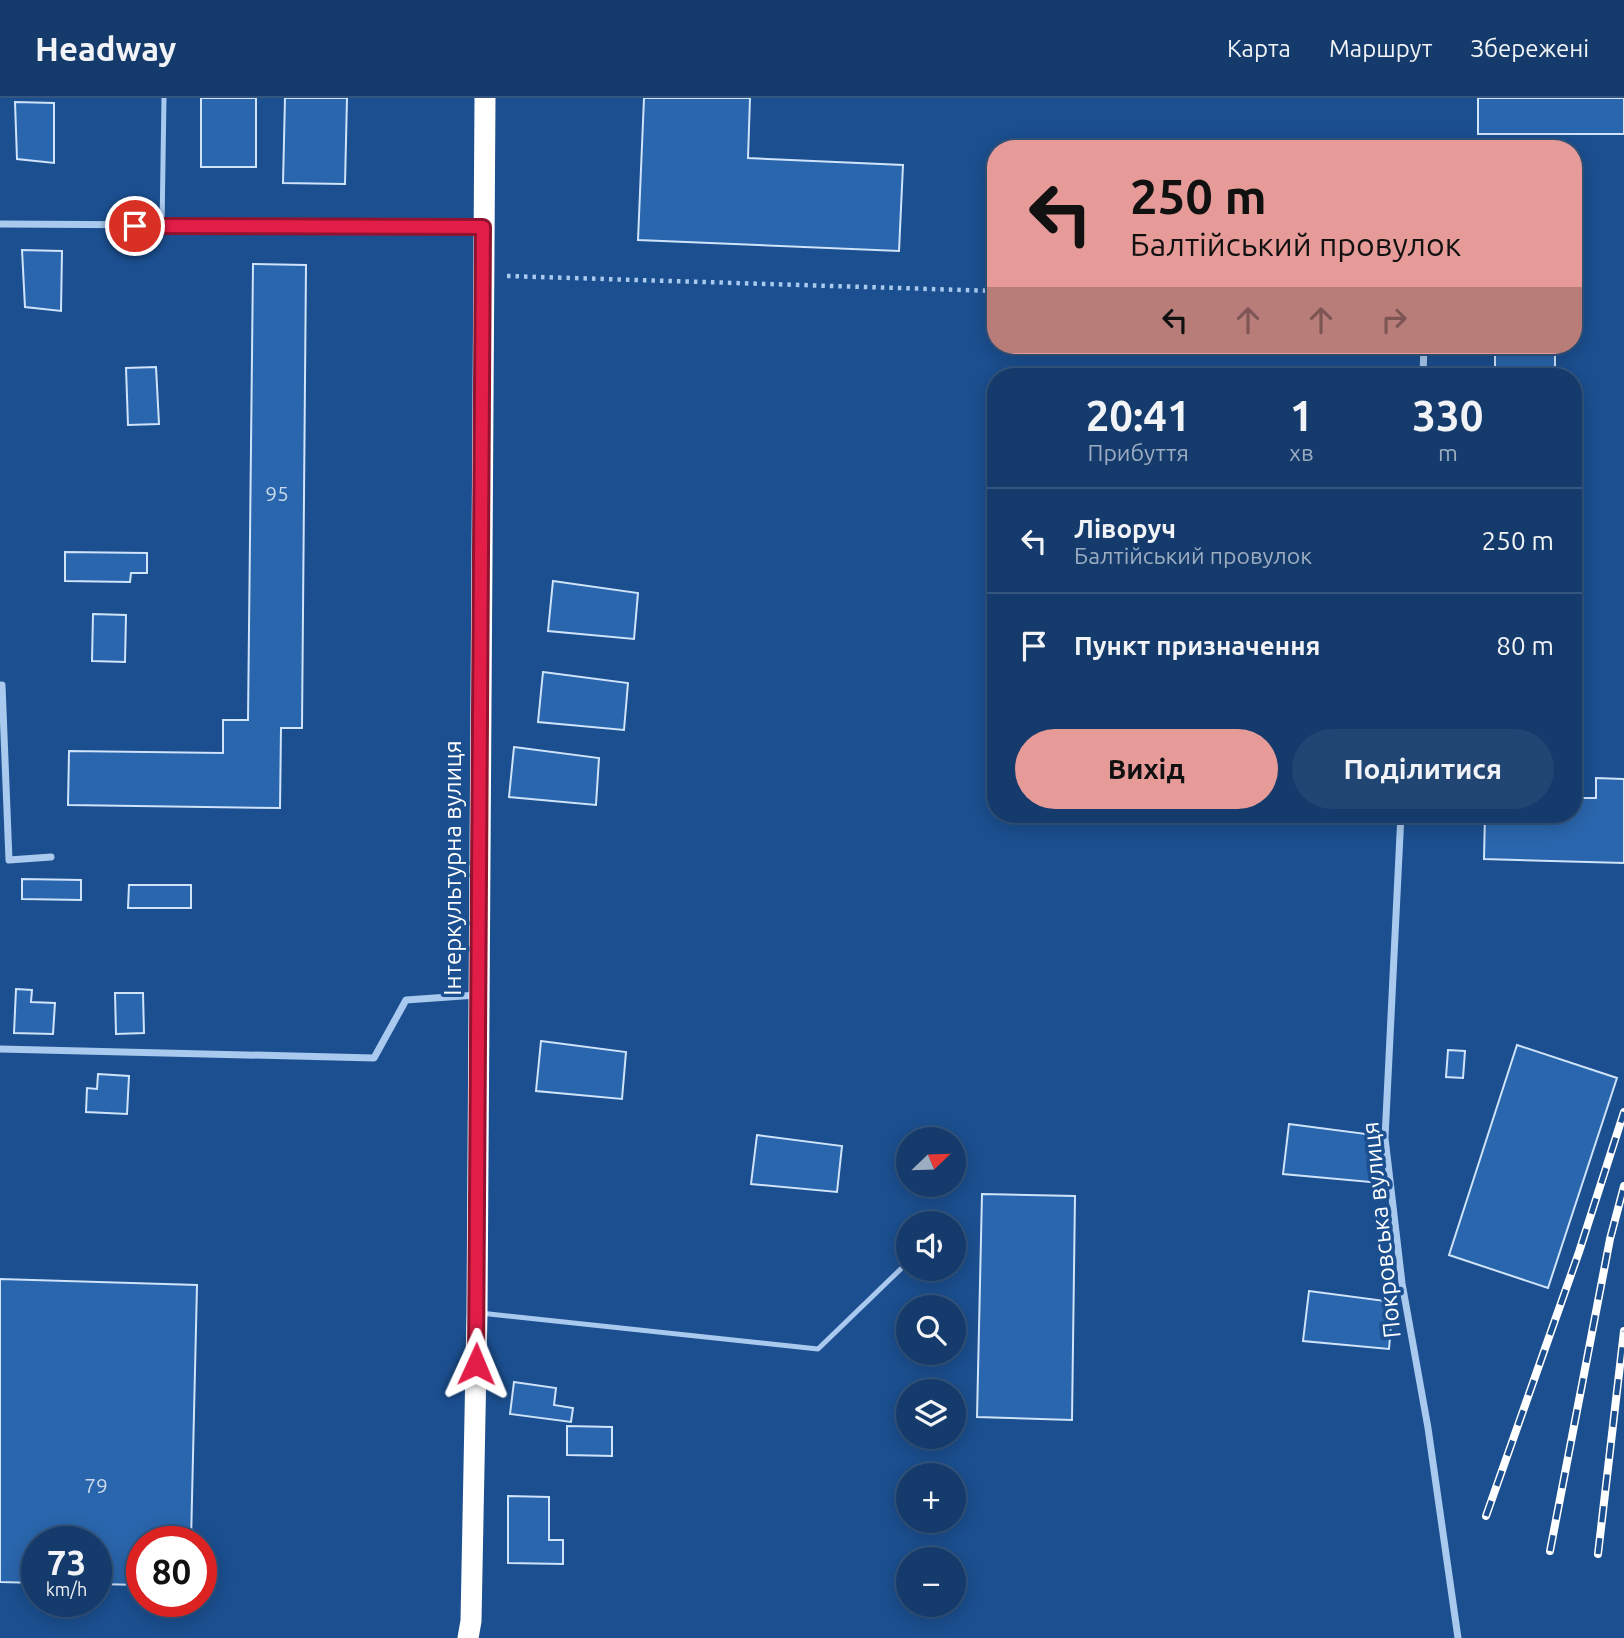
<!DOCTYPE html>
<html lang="uk">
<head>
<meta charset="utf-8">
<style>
	body { margin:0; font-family:Ubuntu,sans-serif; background:#214673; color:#f1f3f6; height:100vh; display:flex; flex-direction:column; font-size:26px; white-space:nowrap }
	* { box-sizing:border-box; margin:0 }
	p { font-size:23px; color:#9dadc1 }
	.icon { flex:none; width:38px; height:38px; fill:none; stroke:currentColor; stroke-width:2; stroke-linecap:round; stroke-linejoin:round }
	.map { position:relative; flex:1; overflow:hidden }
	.sheet { position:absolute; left:987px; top:270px; width:595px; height:455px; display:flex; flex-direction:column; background:#143b6b; border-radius:28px; box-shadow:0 4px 18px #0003,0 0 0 2px #33557e }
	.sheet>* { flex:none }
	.top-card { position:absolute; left:987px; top:42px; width:595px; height:214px; border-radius:28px; box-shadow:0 4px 18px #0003,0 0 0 2px #33557e; background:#e69b98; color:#111; overflow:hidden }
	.needle { width:46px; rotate:67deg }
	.tools { position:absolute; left:896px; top:1029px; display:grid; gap:14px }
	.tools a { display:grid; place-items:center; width:70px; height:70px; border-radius:50%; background:#143b6b; box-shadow:0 4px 18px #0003,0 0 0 2px #33557e; font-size:35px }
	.speed { position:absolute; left:21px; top:1428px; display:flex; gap:14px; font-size:35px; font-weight:700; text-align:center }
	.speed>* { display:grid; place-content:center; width:91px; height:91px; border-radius:50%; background:#143b6b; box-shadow:0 4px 18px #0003,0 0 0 2px #33557e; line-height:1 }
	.speed small { font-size:18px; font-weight:400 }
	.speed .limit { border:10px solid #d22; background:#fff; color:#111 }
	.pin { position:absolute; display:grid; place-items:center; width:60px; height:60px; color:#fff; margin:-30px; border:4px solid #fff; border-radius:50%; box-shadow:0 2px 7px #0007 }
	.me { position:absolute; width:77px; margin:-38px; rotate:1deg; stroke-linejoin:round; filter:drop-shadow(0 0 5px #0008) }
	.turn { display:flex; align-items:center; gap:24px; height:147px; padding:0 28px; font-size:32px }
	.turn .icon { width:91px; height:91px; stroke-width:2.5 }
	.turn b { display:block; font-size:49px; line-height:60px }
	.lanes { display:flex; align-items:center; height:66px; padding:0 28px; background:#0003; justify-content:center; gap:35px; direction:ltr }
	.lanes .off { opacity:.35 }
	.eta { display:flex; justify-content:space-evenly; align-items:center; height:119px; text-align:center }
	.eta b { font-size:42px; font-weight:700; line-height:49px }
	.cta { display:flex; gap:14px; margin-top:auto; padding:14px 28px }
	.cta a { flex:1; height:80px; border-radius:42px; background:#e69b98; color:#111; font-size:28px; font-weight:700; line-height:80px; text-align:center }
	.cta a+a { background:#214673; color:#f1f3f6 }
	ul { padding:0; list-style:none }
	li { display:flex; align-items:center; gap:21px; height:105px; padding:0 28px; border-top:2px solid #33557e }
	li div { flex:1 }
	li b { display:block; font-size:26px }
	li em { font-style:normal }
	header { display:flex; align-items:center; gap:42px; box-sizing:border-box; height:98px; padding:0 35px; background:#143b6b; border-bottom:2px solid #33557e }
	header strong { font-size:33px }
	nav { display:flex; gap:38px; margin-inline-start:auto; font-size:24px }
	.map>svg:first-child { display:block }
</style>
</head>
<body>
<header>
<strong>Headway</strong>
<nav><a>Карта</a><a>Маршрут</a><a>Збережені</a></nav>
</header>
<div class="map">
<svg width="1624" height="1540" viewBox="0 0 1624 1540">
	<rect width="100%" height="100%" fill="#1b4f8f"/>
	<!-- building -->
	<path fill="#2a66ad" stroke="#cfe3fa" stroke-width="2" d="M201 0H256V69H201Z
		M285 0H347L345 86 283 85Z
		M644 0H750L748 60 903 67 899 153 638 142Z
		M1478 0H1624V36H1478Z
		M15 4 54 5V65L17 61Z
		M22 152 62 153 61 213 25 209Z
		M253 166 306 167 302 630H281L280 710 68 707 69 653 223 655V622H248Z
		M1495 247H1555V278H1495Z
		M156 269 159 326 128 327 126 270Z
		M65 454 147 455V475H131L130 484 65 483Z
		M553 483 638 495 634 541 548 533Z
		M93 516 126 517 125 564 92 563Z
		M543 574 628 585 624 632 538 624Z
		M514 649 599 660 596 707 509 699Z
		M1596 680 1624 681V765L1484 761 1485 716H1573V700H1596Z
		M22 781 81 782V802L22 801Z
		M129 787H191V810H128Z
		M16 891 32 892 31 904 55 905 53 936 14 935Z
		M115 895H143L144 935 116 936Z
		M541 943 626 954 622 1001 536 993Z
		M1517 947 1617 980 1548 1190 1449 1157Z
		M1448 952 1465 953 1463 980 1446 979Z
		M98 976 129 978 127 1016 86 1014 87 990 97 991Z
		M1289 1026 1374 1037 1370 1084 1283 1076Z
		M757 1037 842 1048 837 1094 751 1086Z
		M982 1096 1075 1098 1072 1322 977 1319Z
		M0 1181 197 1187 191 1444H142V1487L96 1486V1444H37V1485L0 1484Z
		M1309 1193 1393 1204 1389 1251 1303 1243Z
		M514 1284 556 1290 554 1307 573 1310 571 1324 510 1316Z
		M567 1328 612 1329V1358L567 1357Z
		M508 1398 549 1399V1442H563V1466L508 1465Z"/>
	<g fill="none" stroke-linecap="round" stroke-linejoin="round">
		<!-- path -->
		<path stroke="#a9c9ee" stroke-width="4.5" stroke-dasharray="3.5 5" stroke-linecap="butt" d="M507 178 996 193"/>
		<!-- lane -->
		<path stroke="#a9c9ee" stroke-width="5" d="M162 129 164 0
			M480 1215 818 1251 908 1164"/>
		<!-- street -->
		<path stroke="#a9c9ee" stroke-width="7" d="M0 126 482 129
			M1423 278 1424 247
			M0 587H2L9 762 51 759
			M1401 716 1385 1040 1402 1185 1428 1330 1458 1540
			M0 951 374 960 406 902 477 897"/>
		<!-- highway -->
		<path stroke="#fff" stroke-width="21" d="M468 1540 471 1523 477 1215 485 0"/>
		<!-- rail casing -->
		<g stroke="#fff" stroke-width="8">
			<path id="rail" d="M1486 1418 1579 1154 1624 1014
				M1550 1453 1610 1141 1624 1088
				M1598 1456 1624 1233"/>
		</g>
		<!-- rail -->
		<use href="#rail" stroke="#1b4f8f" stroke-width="5" stroke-dasharray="16" stroke-linecap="butt"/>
	</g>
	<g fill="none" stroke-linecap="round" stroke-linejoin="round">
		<!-- route casing -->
		<g stroke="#92132f" stroke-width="18">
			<path id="route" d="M135 128 483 129 476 1266"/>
		</g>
		<!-- route -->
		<use href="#route" stroke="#e11d48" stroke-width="12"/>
	</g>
	<g text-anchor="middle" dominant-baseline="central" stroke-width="7" stroke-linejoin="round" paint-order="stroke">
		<!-- number labels -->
		<g font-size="21" fill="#cad9ea">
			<text x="277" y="395">95</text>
			<text x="96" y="1387">79</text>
		</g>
		<!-- street labels -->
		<g font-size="24" fill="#fff" stroke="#1b4f8f">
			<text transform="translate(452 770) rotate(-90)">Інтеркультурна вулиця</text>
			<text transform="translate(1381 1132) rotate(-96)">Покровська вулиця</text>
		</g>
	</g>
</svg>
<div class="tools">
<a><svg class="needle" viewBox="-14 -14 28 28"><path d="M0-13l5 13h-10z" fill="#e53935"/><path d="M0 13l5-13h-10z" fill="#9dadc1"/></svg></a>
<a><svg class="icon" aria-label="sound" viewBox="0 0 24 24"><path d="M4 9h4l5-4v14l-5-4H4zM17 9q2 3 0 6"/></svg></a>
<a><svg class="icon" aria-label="search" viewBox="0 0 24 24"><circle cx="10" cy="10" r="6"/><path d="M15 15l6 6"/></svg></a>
<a><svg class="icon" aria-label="layers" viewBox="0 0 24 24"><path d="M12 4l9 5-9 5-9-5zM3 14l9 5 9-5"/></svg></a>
<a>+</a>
<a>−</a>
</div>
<div class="speed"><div>73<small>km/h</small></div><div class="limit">80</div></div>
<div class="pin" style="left:135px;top:128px;background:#d93025"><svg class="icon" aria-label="arrive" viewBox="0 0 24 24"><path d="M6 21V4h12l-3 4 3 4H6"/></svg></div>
<svg class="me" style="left:476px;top:1266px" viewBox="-20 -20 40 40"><path d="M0-17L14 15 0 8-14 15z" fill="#e11d48" stroke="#fff" stroke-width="4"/></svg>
<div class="top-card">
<div class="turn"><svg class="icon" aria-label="left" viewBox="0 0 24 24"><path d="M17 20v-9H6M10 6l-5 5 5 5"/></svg><div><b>250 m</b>Балтійський провулок</div></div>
<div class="lanes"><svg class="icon" aria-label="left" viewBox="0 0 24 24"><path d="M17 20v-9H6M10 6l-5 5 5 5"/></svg><svg class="icon off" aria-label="ahead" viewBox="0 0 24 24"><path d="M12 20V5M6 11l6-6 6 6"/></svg><svg class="icon off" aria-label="ahead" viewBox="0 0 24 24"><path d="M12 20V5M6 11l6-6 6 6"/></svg><svg class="icon off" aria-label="right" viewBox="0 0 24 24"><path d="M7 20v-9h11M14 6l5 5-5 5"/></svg></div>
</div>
<section class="sheet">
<div class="eta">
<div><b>20:41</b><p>Прибуття</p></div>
<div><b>1</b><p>хв</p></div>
<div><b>330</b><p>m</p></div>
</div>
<ul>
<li><svg class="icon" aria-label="left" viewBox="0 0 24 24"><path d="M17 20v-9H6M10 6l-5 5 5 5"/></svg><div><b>Ліворуч</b><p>Балтійський провулок</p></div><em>250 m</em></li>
<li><svg class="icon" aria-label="arrive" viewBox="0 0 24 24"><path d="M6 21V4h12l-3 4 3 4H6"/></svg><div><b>Пункт призначення</b></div><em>80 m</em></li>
</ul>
<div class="cta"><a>Вихід</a><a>Поділитися</a></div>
</section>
</div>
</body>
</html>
